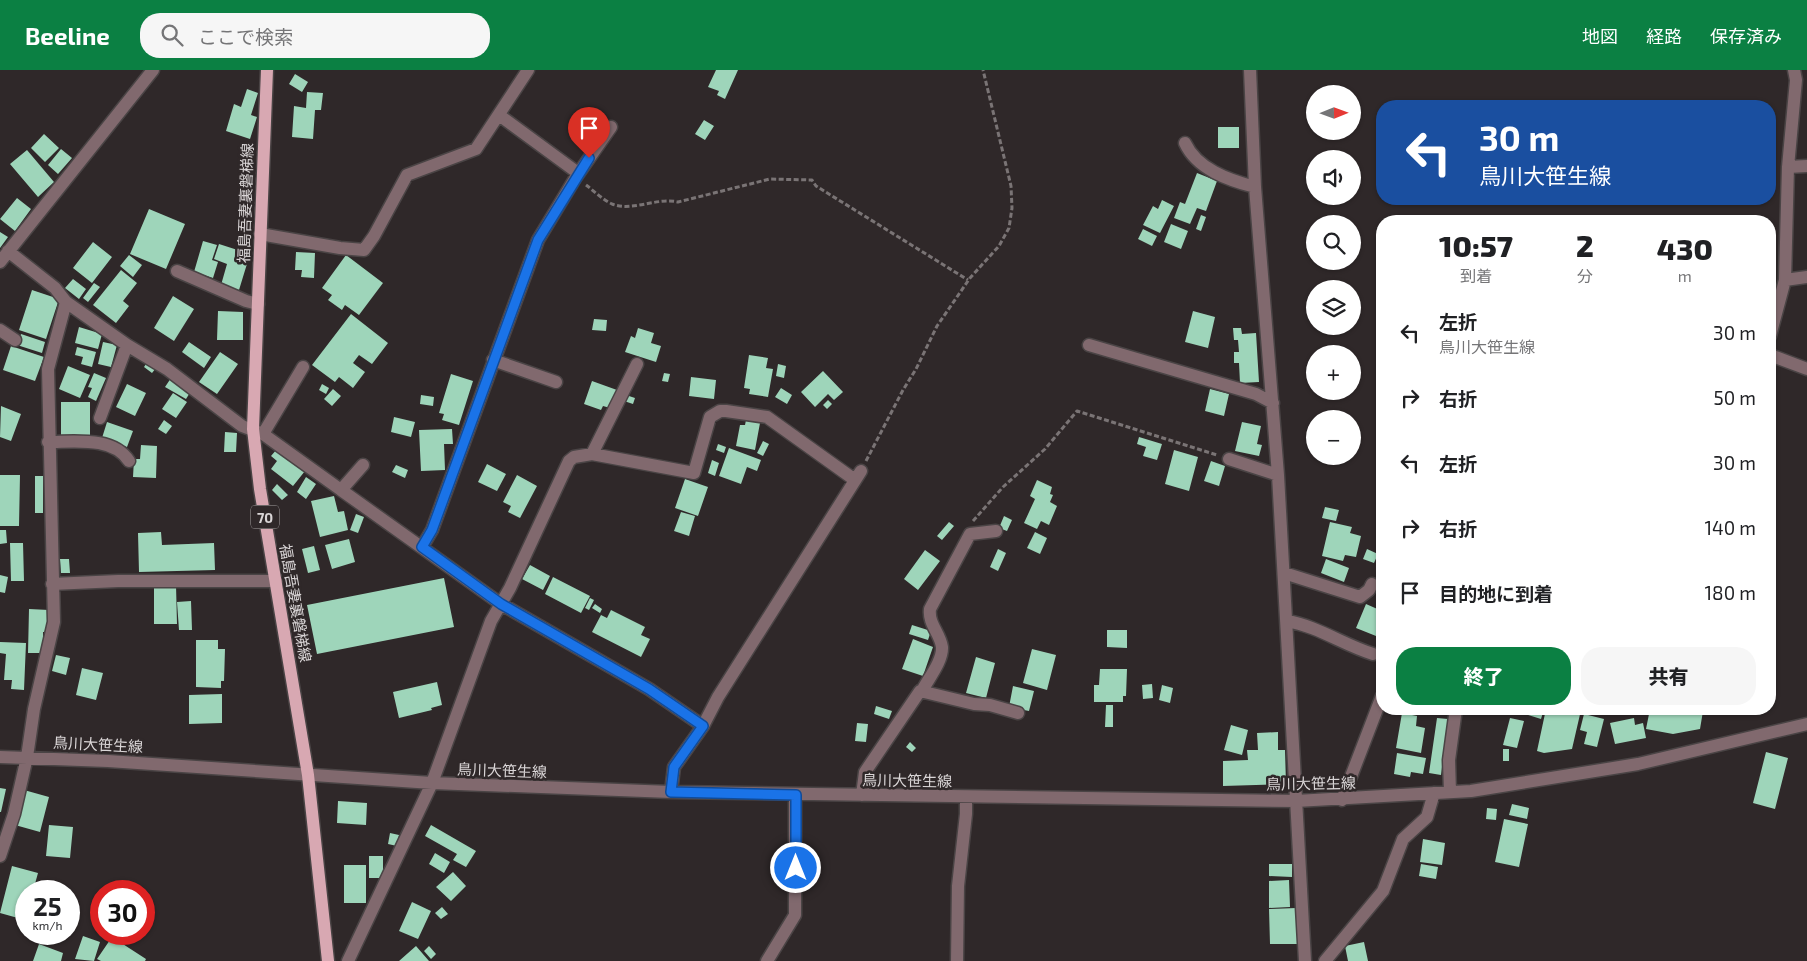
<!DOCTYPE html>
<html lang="ja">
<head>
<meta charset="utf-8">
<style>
	body { margin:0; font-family:"Exo 2","Noto Sans JP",sans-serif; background:#f6f6f6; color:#202124; height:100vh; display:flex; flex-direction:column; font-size:19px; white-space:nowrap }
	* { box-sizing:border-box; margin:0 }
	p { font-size:16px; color:#757577 }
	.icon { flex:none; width:28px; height:28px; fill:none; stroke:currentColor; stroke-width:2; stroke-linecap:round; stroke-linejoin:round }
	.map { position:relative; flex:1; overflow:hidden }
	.drawer { position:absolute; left:1376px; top:145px; width:400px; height:500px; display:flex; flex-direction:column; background:#fff; border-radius:20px; box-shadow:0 1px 4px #0004 }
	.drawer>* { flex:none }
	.top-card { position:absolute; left:1376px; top:30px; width:400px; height:105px; border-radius:20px; box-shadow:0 1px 4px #0004; background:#1a4fa0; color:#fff; overflow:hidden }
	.needle { width:32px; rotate:89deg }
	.fabs { position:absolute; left:1306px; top:15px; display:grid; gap:10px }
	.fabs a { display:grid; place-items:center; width:55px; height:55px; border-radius:50%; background:#fff; box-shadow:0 1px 4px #0004; font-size:25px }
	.speed { position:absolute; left:15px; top:810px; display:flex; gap:10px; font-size:25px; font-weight:700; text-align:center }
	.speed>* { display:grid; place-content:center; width:65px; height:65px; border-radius:50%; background:#fff; box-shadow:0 1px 4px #0004; line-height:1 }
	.speed small { font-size:12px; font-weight:400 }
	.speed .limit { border:8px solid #d22; background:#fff; color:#111 }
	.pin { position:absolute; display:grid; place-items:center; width:42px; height:42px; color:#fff; margin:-51px -21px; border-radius:50% 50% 50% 0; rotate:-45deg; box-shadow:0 0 5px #0007 }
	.pin .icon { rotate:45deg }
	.me { position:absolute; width:55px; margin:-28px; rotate:0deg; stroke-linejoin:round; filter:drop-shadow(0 0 4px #0008) }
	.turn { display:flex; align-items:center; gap:18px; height:105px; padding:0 20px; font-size:22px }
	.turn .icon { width:65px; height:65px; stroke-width:2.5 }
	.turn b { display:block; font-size:35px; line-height:42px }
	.eta { display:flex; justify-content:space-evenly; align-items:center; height:85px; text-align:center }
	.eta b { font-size:30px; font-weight:800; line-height:35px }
	.cta { display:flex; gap:10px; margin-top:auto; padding:10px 20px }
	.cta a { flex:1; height:58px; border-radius:20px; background:#0b8043; color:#fff; font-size:20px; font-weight:800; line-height:58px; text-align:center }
	.cta a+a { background:#f6f6f6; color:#202124 }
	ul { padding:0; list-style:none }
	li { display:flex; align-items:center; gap:15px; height:65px; padding:0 20px }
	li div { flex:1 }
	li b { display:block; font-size:19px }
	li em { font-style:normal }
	header { display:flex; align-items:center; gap:30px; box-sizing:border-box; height:70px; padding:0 25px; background:#0b8043; color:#fff }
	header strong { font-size:24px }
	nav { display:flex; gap:28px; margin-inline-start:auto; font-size:18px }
	.search { width:350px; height:45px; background:#f6f6f6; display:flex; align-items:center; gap:12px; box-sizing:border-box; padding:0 18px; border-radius:20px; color:#757577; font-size:19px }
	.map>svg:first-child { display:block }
</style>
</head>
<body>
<header>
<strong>Beeline</strong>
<div class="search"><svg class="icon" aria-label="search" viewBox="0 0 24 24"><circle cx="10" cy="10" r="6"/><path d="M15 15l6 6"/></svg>ここで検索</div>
<nav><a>地図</a><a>経路</a><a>保存済み</a></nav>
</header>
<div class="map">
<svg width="1807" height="891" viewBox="0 0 1807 891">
	<rect width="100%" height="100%" fill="#2f2829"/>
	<!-- building -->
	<path fill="#9ed5ba" d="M716 0H738L725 29 717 25 719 21 708 17Z
		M295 4 308 12 302 22 289 14Z
		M247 19 258 23 251 45 257 47 250 69 226 61 234 34 241 37Z
		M307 22 323 23 321 40H315L313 69 292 67 294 36 306 38Z
		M704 50 714 56 705 70 695 64Z
		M1218 57H1239V78H1218Z
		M44 64 59 78 45 92 31 78Z
		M61 79 72 88 58 104 48 95Z
		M27 80 54 112 38 127 10 94Z
		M1197 103 1217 111 1206 141 1197 138 1190 154 1174 148 1180 132 1185 134Z
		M17 128 31 139 15 161 0 149Z
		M1162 130 1174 136 1160 163 1143 155 1153 136 1158 139Z
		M149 139 185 154 166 199 130 184Z
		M1201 145 1206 147 1201 161 1196 159Z
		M1171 154 1188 161 1181 179 1164 172Z
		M1143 159 1157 166 1152 176 1138 169Z
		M0 162 8 167 0 178Z
		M203 171 217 175 212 190 218 192 213 208 194 202Z
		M93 172 112 187 92 213 73 198Z
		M219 174 250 184 239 220 221 215 227 194 214 189Z
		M296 182 315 183 314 208 301 207 302 200H295Z
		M129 185 142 195 133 207 120 196Z
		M346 185 383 213 359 245 345 235 342 240 328 230 332 225 322 218Z
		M121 200 137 213 123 231 129 236 116 253 93 235Z
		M73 209 86 219 79 229 65 218Z
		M94 213 100 217 88 232 83 228Z
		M32 220 59 229 46 269 19 260Z
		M173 226 194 239 174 271 154 258Z
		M218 241 243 242V270H217Z
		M1193 241 1215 247 1208 278 1185 272Z
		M351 244 388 273 372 294 359 285 353 293 365 302 353 318 339 307 335 312 312 295Z
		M594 249 607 250 606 261 592 260Z
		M79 257 102 264 98 279 75 273Z
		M638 258 654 263 651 273 661 276 656 292 625 282 631 266 635 268Z
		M1233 258H1241L1242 264 1256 263 1259 312 1240 313 1239 293H1234V282H1239L1238 270H1234Z
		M21 264 45 272 42 283 17 275Z
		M103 272 117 275 111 297 98 294Z
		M189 272 211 287 204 298 182 282Z
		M11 276 44 287 35 311 3 300Z
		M77 277 96 282 92 297 81 294 83 287 75 285Z
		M220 282 238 294 217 324 199 312Z
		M749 285 768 288 766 298 773 299 768 327 749 324 750 319 744 318Z
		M148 291 156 298 152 303 144 297Z
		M778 294 786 296 784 308 776 306Z
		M68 296 90 305 80 328 59 319Z
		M823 301 843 322 834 330 828 324 815 337 801 322Z
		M94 303 106 308 96 331 88 327 92 318 88 317Z
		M664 303 670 304 668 312 662 311Z
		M451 304 473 311 459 355 442 350 444 344 439 343Z
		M691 307 716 310 714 329 689 326Z
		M171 308 191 321 186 329 165 317Z
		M592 311 617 320 610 338 603 336 601 340 584 334Z
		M127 314 146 323 135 346 116 337Z
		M322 314 329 318 326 324 319 320Z
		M781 318 792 325 787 334 775 327Z
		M333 319 341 326 332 336 324 329Z
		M1210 319 1229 324 1224 346 1205 341Z
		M173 323 187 332 176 348 162 339Z
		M421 325 434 327 433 336 420 334Z
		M626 325 635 328 633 334 624 331Z
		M828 330 832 334 827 339 823 335Z
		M61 332H90V369H61Z
		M1 336 21 344 11 371 0 367Z
		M394 347 415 352 411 367 391 362Z
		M164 350 172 356 166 364 158 359Z
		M746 350 760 353 755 380 736 376 740 355H745Z
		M107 352 133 361 127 377 102 368Z
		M1242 352 1261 356 1257 374 1262 375 1259 386 1235 381Z
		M452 359 453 374H444L445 400 421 401 419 360Z
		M225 362 237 363 236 382H224Z
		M1139 367 1162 374 1157 390 1143 386 1146 377 1137 374Z
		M763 371 769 374 763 386 757 383Z
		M718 374 726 377 724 383 716 380Z
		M141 375 157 376 156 408 133 407 134 389H140Z
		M729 378 761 390 757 401 747 397 741 414 719 406Z
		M277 379 305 401 293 416 271 399 277 391 271 386Z
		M1174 380 1198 387 1189 421 1165 414Z
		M712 390 719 393 715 406 708 403Z
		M1211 391 1225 396 1219 416 1204 411Z
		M487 394 506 404 497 421 478 412Z
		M396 395 408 400 405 408 392 402Z
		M0 405H20L19 456H0Z
		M517 405 537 416 520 448 508 442 511 436 503 432Z
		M35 406H43V443H35Z
		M306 407 316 414 306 429 297 422Z
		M685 409 708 417 698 446 675 438Z
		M1037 410 1052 417 1050 424 1053 425 1050 432 1057 436 1049 455 1041 451 1037 459 1024 453 1035 429 1030 426Z
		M277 414 288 425 282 430 272 420Z
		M334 426 338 442 344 441 348 460 320 467 311 431Z
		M1325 437 1339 440 1336 451 1322 448Z
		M681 442 695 446 689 466 674 461Z
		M356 444 364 447 358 463 350 460Z
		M1004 446 1012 450 1007 461 999 458Z
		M949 452 954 456 942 470 937 466Z
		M1330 452 1352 457 1350 463 1361 466 1356 487 1345 485 1343 491 1322 486Z
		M0 460H6L7 473 0 474Z
		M161 462 162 475 214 473 215 500 139 502 138 463Z
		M1035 462 1047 468 1040 484 1027 478Z
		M349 469 355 492 332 499 325 475Z
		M10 473H23L24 511H11Z
		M314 476 320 500 308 503 302 479Z
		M998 479 1006 483 998 501 990 497Z
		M1367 479 1378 484 1374 493 1363 489Z
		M925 480 940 491 918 520 904 509Z
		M60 489H69L70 503H61Z
		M1326 489 1349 498 1344 512 1321 503Z
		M530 495 550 506 543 520 522 509Z
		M0 505 8 507 5 523 0 522Z
		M553 507 590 526 581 543 545 524Z
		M444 508 454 557 317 584 307 535Z
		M154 515H176L177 554H154Z
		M590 528 594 530 589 540 585 538Z
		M191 531 192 560H179L177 532Z
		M595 534 602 539 600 543 592 538Z
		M1366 534 1382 541V549L1376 566 1356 558Z
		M29 539 49 540V562H43V583H28Z
		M611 540 645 557 641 565 650 569 641 587 592 562 601 545 607 548Z
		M912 555 931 561 928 570 909 564Z
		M1107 560H1127V578L1107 577Z
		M913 569 933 577 923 606 902 599Z
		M196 570H218V579H225L224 611H221V618L196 617Z
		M0 572 26 573 24 620 11 619 12 610H4L6 584 0 583Z
		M1032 579 1056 585 1047 620 1023 613Z
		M56 585 70 588 66 605 52 601Z
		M976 587 995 593 986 628 966 623Z
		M82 598 103 603 96 630 76 625Z
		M1100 599H1127L1126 626H1123V632H1094V615H1099Z
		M437 612 442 635 431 638 432 640 399 648 393 622Z
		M1152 614 1153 628 1143 629 1142 615Z
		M1162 615 1173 618 1170 633 1159 630Z
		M1013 616 1034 621 1029 641 1009 637Z
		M222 624V653L189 654V625Z
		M1106 635H1113V657H1105Z
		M876 636 892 641 889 649 874 644Z
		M1527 639H1544L1541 649 1525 644Z
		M1546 639 1581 640 1572 679 1544 683 1537 681Z
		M1650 639H1689L1703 641 1700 659 1673 664 1646 659Z
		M1402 643 1417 646 1416 656 1425 658 1421 683 1396 678Z
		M1584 644 1604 649 1597 677 1584 674 1587 662 1580 660Z
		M1437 648 1448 649 1441 705 1429 703Z
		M1510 648 1524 651 1517 678 1503 675Z
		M1634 648 1635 655 1643 653 1646 668 1615 674 1610 653Z
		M857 653 868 654 866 672 855 671Z
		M1231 655 1248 660 1242 685 1224 680Z
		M1278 662V680H1285L1286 714 1223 716V691L1248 690 1247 680H1258L1257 663Z
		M910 672 916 678 912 682 906 677Z
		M1503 679H1509V691H1503Z
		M1766 682 1788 688 1775 739 1753 733Z
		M1397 683 1426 688 1423 704 1411 702 1410 707 1394 704Z
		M0 718 6 719 1 742H0Z
		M24 720 49 727 40 762 15 755Z
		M338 731 367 733 366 755 337 753Z
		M1512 734 1529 738 1527 749 1509 745Z
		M1487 738 1497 739 1496 750 1486 749Z
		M1504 749 1528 754 1519 797 1495 792Z
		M49 755 73 757 70 788 46 786Z
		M431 755 476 781 466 797 453 790 457 784 425 766Z
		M390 763 399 765 397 776 388 774Z
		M1423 769 1445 773 1442 795 1420 792Z
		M435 783 450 792 444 803 429 794Z
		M369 786H383V808H369Z
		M1269 794H1292V807L1269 806Z
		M1421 794 1438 797 1436 809 1419 806Z
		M344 795H366V833H344Z
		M12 796 38 803 33 821H26L25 850 0 843Z
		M453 802 466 816 451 831 436 817Z
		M1289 810 1290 837 1269 838V811Z
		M412 832 431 841 418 869 399 861Z
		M442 837 448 844 441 849 435 843Z
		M1296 838 1298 874H1270L1269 839Z
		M83 866 100 872 94 891 75 889Z
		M112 867 146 889 145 891H101L97 889Z
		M1364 872 1368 891H1348L1345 876Z
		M39 874 63 883 61 891H33Z
		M416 876 429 891H399Z
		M429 876 436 884 431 889 424 881Z"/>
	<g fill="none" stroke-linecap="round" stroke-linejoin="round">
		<!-- minor casing -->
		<g stroke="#4a4445" stroke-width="15">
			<path id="minor" d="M1250 0 1255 117 1278 405 1305 891
				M499 45 578 103
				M1185 73C1197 99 1228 110 1255 117
				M1788 97 1807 96
				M260 164 340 178 364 180 374 166 407 105 476 79 528 0
				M8 181 55 218 66 232 127 275 167 299 242 356 263 364 341 420
				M0 192 153 0
				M177 201 246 231 258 234
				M1785 210 1807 207
				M0 260 15 270
				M1770 266 1785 210 1788 97 1796 10 1794 0
				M1089 275 1256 324 1273 333
				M1770 285 1807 299
				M493 290 556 312
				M100 348 127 275
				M263 364 303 297
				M48 372C74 372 113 366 129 391
				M592 384 637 294
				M1229 389 1278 405
				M363 395 341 420 501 534 649 619 703 656 674 697 671 722
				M422 477 432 460 538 170 576 107 611 57
				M1284 503 1360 527 1369 520 1372 514
				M52 514 118 511H276
				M1287 551C1317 556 1344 575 1373 584
				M922 621C928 609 943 591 942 577 940 563 928 554 930 539L970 464 996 461
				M703 656 718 627 861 401
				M0 687 108 691 432 713 671 722 1296 731 1471 721 1638 694 1807 654
				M1450 722 1449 690 1456 639
				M862 725 865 702 920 621 974 634 990 635 1018 643
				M1342 730 1382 626
				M0 786 14 744 27 687 34 639 54 552 48 299 66 232
				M348 891 432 713 491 551 510 518 569 391 574 387 592 384 694 403 710 347 720 341H726L767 347 855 410
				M767 891 795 845V725
				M957 891 958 816 966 744V727
				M1325 891 1383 821 1403 769 1427 747 1434 723"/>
		</g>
		<!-- major casing -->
		<g stroke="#4a4445" stroke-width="15">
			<path id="major" d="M267 0 253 359 260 419 308 705 328 891"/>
		</g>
		<!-- path -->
		<path stroke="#7a7475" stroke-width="3" stroke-dasharray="5 2.5" stroke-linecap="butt" d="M586 115C594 121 603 130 612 134 632 142 657 127 678 132L770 109 812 110 816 116 968 210
			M866 391 903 320 916 299 937 256 970 208 999 176 1009 158 1012 138 1011 116 983 0
			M973 451 1003 417 1045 379 1077 341 1217 385"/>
		<!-- minor -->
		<use href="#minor" stroke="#81696e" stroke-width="12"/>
		<!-- major -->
		<use href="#major" stroke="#d8a8b2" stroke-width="12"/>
	</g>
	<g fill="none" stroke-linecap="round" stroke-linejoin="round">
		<!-- route casing -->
		<g stroke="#114b97" stroke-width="12">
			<path id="route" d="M589 88 538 170 432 460 422 477 501 534 649 619 703 656 674 697 671 722 796 725V798"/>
		</g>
		<!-- route -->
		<use href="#route" stroke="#1a73e8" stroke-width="9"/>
	</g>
	<g text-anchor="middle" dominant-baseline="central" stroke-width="5" stroke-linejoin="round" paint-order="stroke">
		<!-- shield labels -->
		<rect fill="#2f2829" stroke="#a7a2a3" stroke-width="1" x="251" y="435.5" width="28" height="23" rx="4"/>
		<g font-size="14" font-weight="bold" fill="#dad6d7">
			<text x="265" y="447">70</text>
		</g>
		<!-- street labels -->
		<g font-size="15" fill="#dad6d7" stroke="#2f2829">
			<text transform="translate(245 133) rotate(-88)">福島吾妻裏磐梯線</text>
			<text transform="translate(296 533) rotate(80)">福島吾妻裏磐梯線</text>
			<text transform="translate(98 674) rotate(3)">鳥川大笹生線</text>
			<text transform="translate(502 700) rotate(2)">鳥川大笹生線</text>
			<text transform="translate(907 710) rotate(1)">鳥川大笹生線</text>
			<text transform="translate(1311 713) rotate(-1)">鳥川大笹生線</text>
		</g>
	</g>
</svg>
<div class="fabs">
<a><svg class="needle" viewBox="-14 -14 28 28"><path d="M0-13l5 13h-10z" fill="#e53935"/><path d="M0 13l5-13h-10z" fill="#757577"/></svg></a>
<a><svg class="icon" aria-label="sound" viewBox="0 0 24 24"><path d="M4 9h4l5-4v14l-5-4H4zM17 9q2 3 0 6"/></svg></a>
<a><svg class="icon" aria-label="search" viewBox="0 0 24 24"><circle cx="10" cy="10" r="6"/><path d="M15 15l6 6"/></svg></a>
<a><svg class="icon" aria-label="layers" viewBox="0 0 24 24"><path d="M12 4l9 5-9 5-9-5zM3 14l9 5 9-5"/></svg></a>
<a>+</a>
<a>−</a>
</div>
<div class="speed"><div>25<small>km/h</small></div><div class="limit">30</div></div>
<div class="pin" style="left:589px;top:88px;background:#d93025"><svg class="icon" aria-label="arrive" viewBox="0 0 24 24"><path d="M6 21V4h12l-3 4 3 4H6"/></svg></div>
<svg class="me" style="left:796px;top:798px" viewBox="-20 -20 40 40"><circle r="17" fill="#1a73e8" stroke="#fff" stroke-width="3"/><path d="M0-11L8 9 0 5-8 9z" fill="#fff"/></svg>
<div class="top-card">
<div class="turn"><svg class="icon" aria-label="left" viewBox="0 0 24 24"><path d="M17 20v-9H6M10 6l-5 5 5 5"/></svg><div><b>30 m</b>鳥川大笹生線</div></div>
</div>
<section class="drawer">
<div class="eta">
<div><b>10:57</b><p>到着</p></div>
<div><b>2</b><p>分</p></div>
<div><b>430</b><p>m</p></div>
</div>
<ul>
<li><svg class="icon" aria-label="left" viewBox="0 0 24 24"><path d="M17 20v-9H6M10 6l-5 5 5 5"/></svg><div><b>左折</b><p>鳥川大笹生線</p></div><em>30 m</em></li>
<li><svg class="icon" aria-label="right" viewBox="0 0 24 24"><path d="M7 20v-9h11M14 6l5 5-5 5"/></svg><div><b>右折</b></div><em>50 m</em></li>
<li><svg class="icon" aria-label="left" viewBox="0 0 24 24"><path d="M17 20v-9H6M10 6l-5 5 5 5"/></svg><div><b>左折</b></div><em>30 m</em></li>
<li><svg class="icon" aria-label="right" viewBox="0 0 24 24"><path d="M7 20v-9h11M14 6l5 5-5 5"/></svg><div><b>右折</b></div><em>140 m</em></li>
<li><svg class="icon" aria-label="arrive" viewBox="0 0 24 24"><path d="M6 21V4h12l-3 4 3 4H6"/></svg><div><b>目的地に到着</b></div><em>180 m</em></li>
</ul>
<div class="cta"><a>終了</a><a>共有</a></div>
</section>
</div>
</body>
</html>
